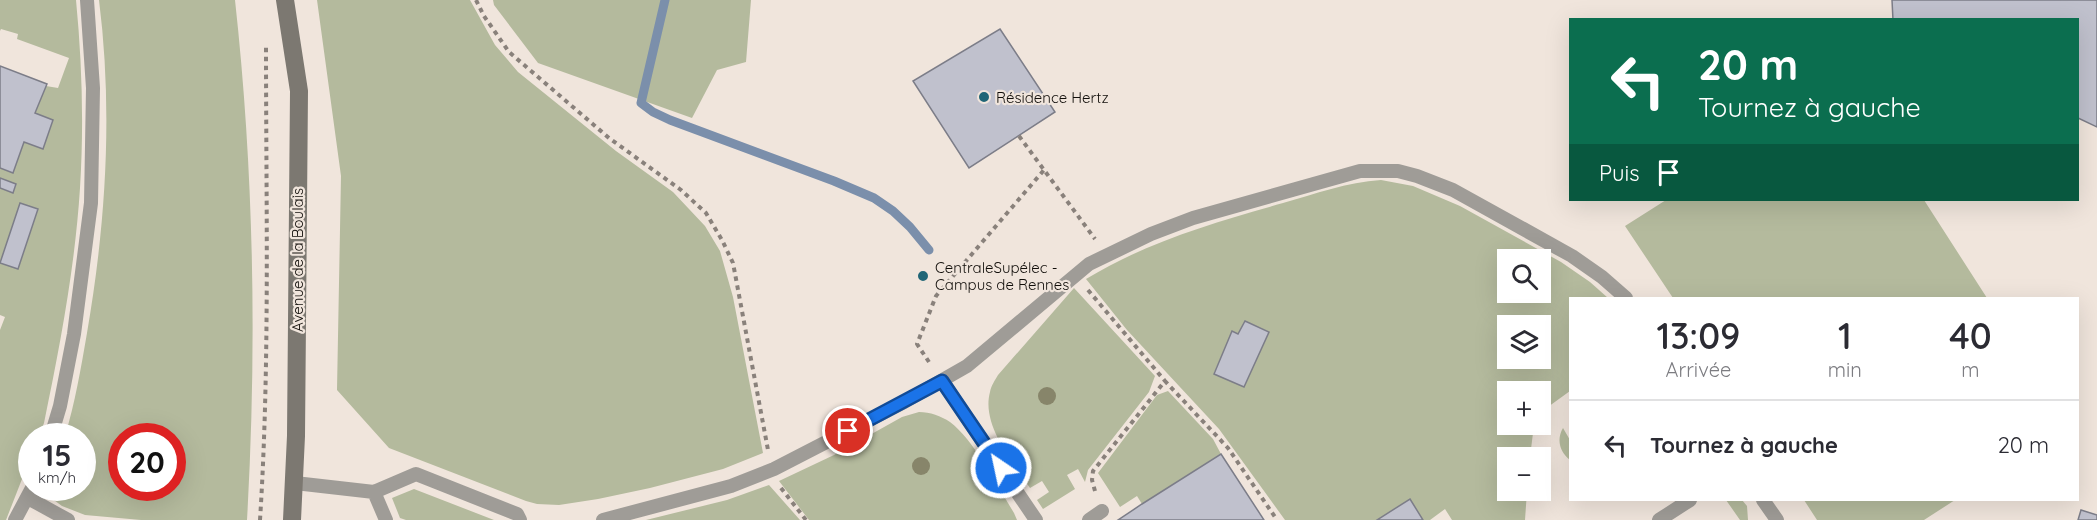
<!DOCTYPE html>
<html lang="fr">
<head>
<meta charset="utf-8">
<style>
	body { margin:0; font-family:Quicksand,sans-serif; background:#f7f7f7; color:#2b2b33; height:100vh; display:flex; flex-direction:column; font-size:22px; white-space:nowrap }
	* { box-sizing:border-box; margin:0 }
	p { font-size:20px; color:#7c7c81 }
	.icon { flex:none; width:33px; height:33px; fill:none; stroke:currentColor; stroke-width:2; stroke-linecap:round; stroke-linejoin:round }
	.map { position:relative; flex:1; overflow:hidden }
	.sheet { position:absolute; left:1569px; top:297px; width:510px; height:204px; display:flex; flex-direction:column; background:#fff; border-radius:0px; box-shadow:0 6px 24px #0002 }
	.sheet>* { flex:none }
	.guide { position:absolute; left:1569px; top:18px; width:510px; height:183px; border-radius:0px; box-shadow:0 6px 24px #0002; background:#0b6e4f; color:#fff; overflow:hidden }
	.tools { position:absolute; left:1497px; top:249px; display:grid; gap:12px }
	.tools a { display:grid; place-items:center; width:54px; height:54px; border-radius:0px; background:#fff; box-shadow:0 6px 24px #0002; font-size:30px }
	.speed { position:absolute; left:18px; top:423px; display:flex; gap:12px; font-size:30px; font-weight:700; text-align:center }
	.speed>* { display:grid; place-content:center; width:78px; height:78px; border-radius:50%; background:#fff; box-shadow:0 6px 24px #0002; line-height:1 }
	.speed small { font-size:15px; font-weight:400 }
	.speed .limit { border:9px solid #d22; background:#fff; color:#111 }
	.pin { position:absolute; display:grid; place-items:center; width:51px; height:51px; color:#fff; margin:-26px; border:3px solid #fff; border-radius:50%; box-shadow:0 2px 6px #0007 }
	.me { position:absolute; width:66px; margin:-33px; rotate:326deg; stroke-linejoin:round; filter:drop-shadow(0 0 4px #0008) }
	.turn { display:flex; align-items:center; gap:21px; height:126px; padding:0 30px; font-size:27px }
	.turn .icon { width:78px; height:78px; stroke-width:2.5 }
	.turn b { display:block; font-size:42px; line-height:51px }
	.then { display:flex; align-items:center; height:57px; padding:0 30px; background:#0003; gap:12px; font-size:22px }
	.eta { display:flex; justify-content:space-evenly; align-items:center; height:102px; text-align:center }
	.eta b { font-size:36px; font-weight:600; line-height:42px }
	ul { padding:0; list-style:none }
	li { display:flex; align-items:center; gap:18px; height:90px; padding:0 30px; border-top:2px solid #e1e1e2 }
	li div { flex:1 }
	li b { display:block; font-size:22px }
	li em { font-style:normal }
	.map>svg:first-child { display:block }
</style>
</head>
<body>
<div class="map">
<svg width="2097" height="520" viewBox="0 0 2097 520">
	<rect width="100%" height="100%" fill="#f0e5dc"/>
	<!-- green -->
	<path fill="#b4ba9d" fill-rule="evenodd" d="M0 0H76C82 62 84 125 80 188 75 267 60 346 44 423L39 436H32L31 456 6 520H0V330L5 317 0 315V188L13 193 16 185 0 178V168L13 172 24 142 43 149 53 120 35 113 46 86 58 88 69 58 17 39 18 34 1 29 0 31ZM38 209 18 269 1 263H0Z
		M99 0H235C254 173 257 346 247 520H141L85 515 62 506 47 495 49 488H82V436H65C75 403 81 368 87 333 106 223 113 111 99 0ZM172 436V488H122V436Z
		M317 0H470L495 45 518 72 616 151 673 192 705 226 720 251 733 297 763 453 723 469 650 488 598 499 559 505 537 504 526 501 389 448 337 390 341 176Z
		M493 0H751L746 62 717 70 692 118 538 63 494 5Z
		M1381 180 1413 186 1460 206 1561 262 1590 282 1608 298H1570V391L1541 412 1540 392H1508V424L1534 425 1530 457 1508 458V490L1527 491 1525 520H1452L1445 509 1430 520H1423L1410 500 1377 520H1285L1219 429 1127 330 1086 279C1149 241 1213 223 1283 203 1315 194 1347 182 1381 180ZM1508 260H1540V292H1508ZM1245 321 1269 332 1244 387 1214 373 1232 332 1238 334ZM1508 326H1540V358H1508Z
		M1666 200H1924L1987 298H1673L1625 226Z
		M1074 288 1155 376 1149 392 1088 470 1085 482 1078 469 1067 475 1075 489 1043 509 1037 500 1049 492 1042 481 1030 488C1013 462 981 425 990 392 991 386 995 380 998 375Z
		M1168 391 1213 439 1221 454 1142 504 1137 496 1120 507 1098 473 1157 395Z
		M919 412C930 412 941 416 950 422 974 440 998 487 1014 513L1017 520H809L779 481 834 455 902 417Z
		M1563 428 1570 440V460C1560 452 1556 440 1563 428Z
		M769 485 800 520H646L727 500Z
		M414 489 494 520H406L400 518 392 498Z
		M1726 500H1742L1747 506 1748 520H1740Z
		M1804 500H1955L1924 520H1817Z"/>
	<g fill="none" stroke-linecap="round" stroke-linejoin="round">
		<!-- stream -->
		<path stroke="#7b8fab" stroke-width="9" d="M665 0 641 103 653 112 670 120 834 181 874 198 893 211 910 227 929 250"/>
	</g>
	<!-- building -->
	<path fill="#c0c1cd" stroke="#7c7d88" stroke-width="1.5" d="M1892 0H2097V127L2078 118V20H1893Z
		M1000 29 1055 112 969 168 913 81Z
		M0 66 47 84 35 113 53 120 43 149 24 142 13 173 0 168Z
		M0 178 16 184 13 193 0 188Z
		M20 203 38 209 18 269 0 263Z
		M1245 321 1269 332 1244 387 1214 374 1232 331 1238 334Z
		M1221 454 1264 520H1118L1142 504Z
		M1410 499 1423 520H1377Z
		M2081 510 2097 515V520H2078Z"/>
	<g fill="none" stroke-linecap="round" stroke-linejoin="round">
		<!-- path -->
		<path stroke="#89817b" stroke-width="4" stroke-dasharray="4.5 4.5" stroke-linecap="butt" d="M476 0 484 16 509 52 609 138 681 190 706 213 722 240 733 263 768 450
			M1019 136 1095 239
			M1088 290 1165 381
			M929 362 917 344 936 296 1044 170
			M781 488 806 520
			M1095 491 1092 480 1093 471 1165 381 1228 448 1277 520
			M260 520C270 362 266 204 266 46"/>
		<!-- lane -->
		<path stroke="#9f9c97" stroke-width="14" d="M942 381 1036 520
			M51 436 60 406 74 334 91 203 93 88 87 0
			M295 483 374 492
			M28 498 68 520
			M1763 500 1777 520
			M15 520 32 488
			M386 520 374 492 416 474 517 514 520 520
			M603 520 731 486 774 469 904 402 967 366 1089 264 1151 234 1193 218 1360 171H1398L1417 176 1453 190 1572 256 1602 277 1626 298
			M1089 520 1102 511
			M1659 520 1690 500"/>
		<!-- secondary -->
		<path stroke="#7c7871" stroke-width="18" d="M285 0 299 91 296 436 292 520"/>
	</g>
	<!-- trees -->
	<g fill="#87856a">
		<circle cx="1047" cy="396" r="9"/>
		<circle cx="921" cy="466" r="9"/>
	</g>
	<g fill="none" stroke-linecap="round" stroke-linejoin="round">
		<!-- route casing -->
		<g stroke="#114b97" stroke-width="15">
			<path id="route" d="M848 431 942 381 1001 468"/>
		</g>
		<!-- route -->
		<use href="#route" stroke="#1a73e8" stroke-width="10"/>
	</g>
	<!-- markers -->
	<g fill="#206576" stroke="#f0e5dc" stroke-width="2">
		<circle cx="984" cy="97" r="6"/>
		<circle cx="923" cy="276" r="6"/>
	</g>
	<g text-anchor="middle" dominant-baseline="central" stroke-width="4.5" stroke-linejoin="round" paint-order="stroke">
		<!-- poi labels -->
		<g font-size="15" fill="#110e0a" stroke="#f0e5dc" text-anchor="start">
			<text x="996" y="97">Résidence Hertz</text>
			<text x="935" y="267">CentraleSupélec -<tspan x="935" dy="17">Campus de Rennes</tspan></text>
		</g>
		<!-- street labels -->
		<g font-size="15" fill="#110e0a" stroke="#f0e5dc">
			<text transform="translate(297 260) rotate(-90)">Avenue de la Boulais</text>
		</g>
	</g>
</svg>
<div class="tools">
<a><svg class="icon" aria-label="search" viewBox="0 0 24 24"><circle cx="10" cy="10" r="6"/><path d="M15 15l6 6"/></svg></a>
<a><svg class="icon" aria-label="layers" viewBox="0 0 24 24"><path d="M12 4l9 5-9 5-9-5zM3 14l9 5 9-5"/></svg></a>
<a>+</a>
<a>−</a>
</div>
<div class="speed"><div>15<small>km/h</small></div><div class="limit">20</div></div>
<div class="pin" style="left:848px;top:431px;background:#d93025"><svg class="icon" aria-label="arrive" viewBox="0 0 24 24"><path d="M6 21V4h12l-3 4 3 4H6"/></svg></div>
<svg class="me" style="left:1001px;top:468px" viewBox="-20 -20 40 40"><circle r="17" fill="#1a73e8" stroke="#fff" stroke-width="3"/><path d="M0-11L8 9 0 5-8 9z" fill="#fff"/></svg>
<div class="guide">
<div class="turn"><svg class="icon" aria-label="left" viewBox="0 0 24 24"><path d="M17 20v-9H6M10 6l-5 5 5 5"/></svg><div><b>20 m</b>Tournez à gauche</div></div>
<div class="then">Puis<svg class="icon" aria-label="arrive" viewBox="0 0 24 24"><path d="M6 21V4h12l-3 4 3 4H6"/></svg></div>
</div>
<section class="sheet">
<div class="eta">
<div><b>13:09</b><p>Arrivée</p></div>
<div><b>1</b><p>min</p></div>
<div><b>40</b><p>m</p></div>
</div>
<ul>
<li><svg class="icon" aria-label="left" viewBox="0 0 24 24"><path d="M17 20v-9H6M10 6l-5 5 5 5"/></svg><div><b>Tournez à gauche</b></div><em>20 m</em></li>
</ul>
</section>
</div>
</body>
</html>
